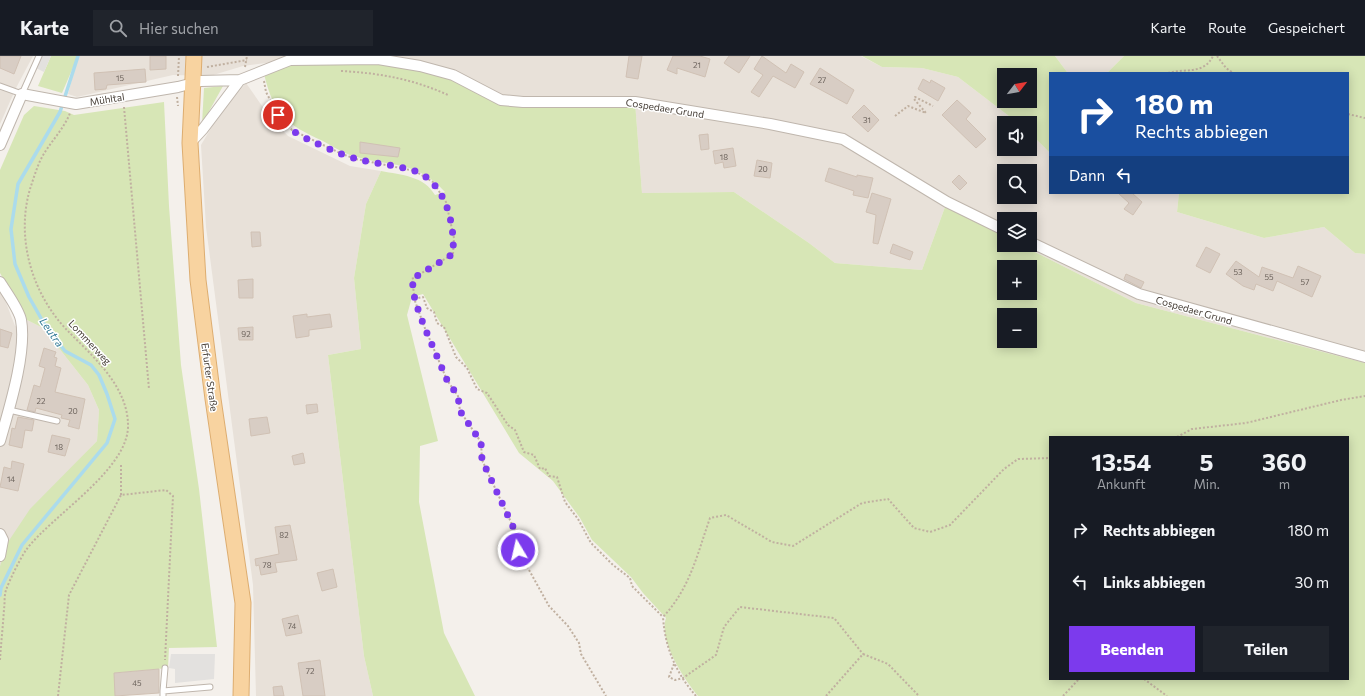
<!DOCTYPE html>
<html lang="de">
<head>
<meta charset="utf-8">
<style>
	body { margin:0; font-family:Commissioner,sans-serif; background:#20242c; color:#f1f3f6; height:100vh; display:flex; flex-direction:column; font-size:15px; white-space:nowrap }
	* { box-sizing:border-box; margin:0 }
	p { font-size:13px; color:#9ea1a6 }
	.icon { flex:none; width:22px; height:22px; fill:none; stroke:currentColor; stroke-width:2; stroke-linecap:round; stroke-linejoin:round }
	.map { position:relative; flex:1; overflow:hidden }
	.drawer { position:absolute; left:1049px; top:380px; width:300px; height:244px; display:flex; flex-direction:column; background:#171b24; border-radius:0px; box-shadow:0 2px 10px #0003 }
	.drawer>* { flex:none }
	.banner { position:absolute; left:1049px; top:16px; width:300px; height:122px; border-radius:0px; box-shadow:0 2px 10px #0003; background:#1a4fa0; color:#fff; overflow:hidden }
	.needle { width:26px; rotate:59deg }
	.controls { position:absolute; left:997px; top:12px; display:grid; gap:8px }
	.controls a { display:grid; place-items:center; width:40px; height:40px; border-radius:0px; background:#171b24; box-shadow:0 2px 10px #0003; font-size:20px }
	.pin { position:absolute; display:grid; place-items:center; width:34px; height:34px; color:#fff; margin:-17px; border:2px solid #fff; border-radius:50%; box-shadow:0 1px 4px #0007 }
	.me { position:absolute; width:44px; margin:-22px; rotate:351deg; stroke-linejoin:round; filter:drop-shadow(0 0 3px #0008) }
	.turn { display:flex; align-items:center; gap:14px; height:84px; padding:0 20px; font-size:18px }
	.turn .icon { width:52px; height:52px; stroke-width:2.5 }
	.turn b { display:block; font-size:28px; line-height:34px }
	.then { display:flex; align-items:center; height:38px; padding:0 20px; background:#0003; gap:8px; font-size:15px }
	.eta { display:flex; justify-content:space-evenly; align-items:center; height:68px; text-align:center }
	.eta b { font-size:24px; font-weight:700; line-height:28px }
	.primary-button { display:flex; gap:8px; margin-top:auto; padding:8px 20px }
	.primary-button a { flex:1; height:46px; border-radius:0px; background:#7c3aed; color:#fff; font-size:16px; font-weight:700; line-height:46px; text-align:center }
	.primary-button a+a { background:#20242c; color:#f1f3f6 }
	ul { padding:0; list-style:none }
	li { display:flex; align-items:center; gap:12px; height:52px; padding:0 20px }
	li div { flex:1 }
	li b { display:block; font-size:15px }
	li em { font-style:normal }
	header { display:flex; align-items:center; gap:24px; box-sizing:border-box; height:56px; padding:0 20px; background:#171b24; border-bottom:1px solid #363941 }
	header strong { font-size:19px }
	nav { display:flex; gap:22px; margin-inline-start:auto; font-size:14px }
	.search { width:280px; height:36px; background:#20242c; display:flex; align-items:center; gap:10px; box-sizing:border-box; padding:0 14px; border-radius:0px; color:#9ea1a6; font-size:15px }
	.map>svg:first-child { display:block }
</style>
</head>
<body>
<header>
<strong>Karte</strong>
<div class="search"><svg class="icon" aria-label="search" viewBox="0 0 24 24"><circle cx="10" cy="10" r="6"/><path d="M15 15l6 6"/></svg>Hier suchen</div>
<nav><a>Karte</a><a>Route</a><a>Gespeichert</a></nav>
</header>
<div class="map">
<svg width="1365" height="640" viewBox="0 0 1365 640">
	<rect width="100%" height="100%" fill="#f4f0eb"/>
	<!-- residential -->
	<path fill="#e8e1d9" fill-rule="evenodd" d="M0 0H33L16 32 0 68Z
		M78 0H861L882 11 922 12 958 21 1018 67H1004V93H1030V77L1050 97V137H1179L1177 156 1264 182 1324 171 1355 197 1365 198V307L1136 247 1021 189H1030V163H1004V180L945 151 922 214 835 207 809 187 734 136 642 137 635 46H523L290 4 243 10 210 20 173 19 77 41 68 38ZM1004 115H1030V141H1004Z
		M1055 0H1124L1107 17 1067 16Z
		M246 27 269 60 288 80 350 110 381 115 366 148 354 222 361 293 328 299 364 600 373 640H256L253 529 206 171 201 89 220 57Z
		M0 231 15 270 26 272 25 263 43 272 88 329 99 354 97 385 73 410 4 501 0 510Z"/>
	<!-- green -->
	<path fill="#d7e6b6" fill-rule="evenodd" d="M51 0H78L62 37 38 30Z
		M862 0H1055L1067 16 1077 17H1050V97L1030 77V67H1018L958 21 922 12 882 11ZM1004 19H1030V45H1004Z
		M1124 0H1365V198L1355 197 1324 171 1264 182 1177 156 1179 137H1348V17H1107Z
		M290 4 420 10 501 44 635 46 642 137 734 136 809 187 835 207 922 214 945 151 1004 180V189H1021L1136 247 1365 307V640H698C684 623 658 584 666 562L643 537 631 521 592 484 580 462 553 425 519 397 423 238 412 241 407 259 438 385 420 390 419 446 444 577 475 640H373L364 600 328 299 361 293 354 222 366 148 381 115C402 119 424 120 435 139L445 136C417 104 389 111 353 100 343 97 332 90 323 85 286 68 274 59 264 18ZM1004 211H1030V237H1004ZM1004 259H1030V285H1004ZM1050 381H1348V623H1050Z
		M223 30 202 68 204 32Z
		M164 46 169 150 181 309 199 433 217 591 169 592 168 612 115 617V640H0V510L8 486 30 453 97 385 99 354 88 329 43 272 25 263 0 217V114L24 59 34 50 65 55 74 59Z"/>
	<!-- parking -->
	<path fill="#e3e1df" d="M41 0H51L44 16 36 12Z
		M171 598H215L214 623 175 627V613L169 612Z"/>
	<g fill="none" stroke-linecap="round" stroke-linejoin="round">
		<!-- stream -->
		<path stroke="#abdbec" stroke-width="3.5" d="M0 539 1 532 22 489 107 387 115 363 107 338 99 319 91 309 65 295 46 271 29 241 15 208 11 173 18 128 60 56 78 0"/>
	</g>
	<!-- building -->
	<path fill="#d8cdc4" stroke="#d0c1b4" d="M0 0H21L14 18 0 12Z
		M150 0H166V13L150 14Z
		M629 0H642L638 23 626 21Z
		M673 0H700L710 3 705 21 677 12V18L667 14Z
		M729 0H750L739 17 724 7Z
		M762 0 786 17 791 8 804 16 795 32 773 20 759 41 751 36 763 19 754 13Z
		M820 12 854 34 847 48 810 28Z
		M145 13 146 26 107 29 106 33 95 34 94 17Z
		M923 23 930 27 931 24 945 32 938 45 918 33Z
		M957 44 971 57 966 63 986 83 976 92 942 59Z
		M864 49 879 64 868 76 852 61Z
		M708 78 709 93 701 94 699 79Z
		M360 86 400 92 398 101 360 97Z
		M733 92 736 110 724 112 723 106 715 108 713 95Z
		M757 104 772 107 770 122 754 120Z
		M829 112 857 121V119L873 122 868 142 853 139 854 135 825 125Z
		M959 119 967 127 960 134 952 126Z
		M872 137 891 143 878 188 873 187 876 159 866 156Z
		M1118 137H1132L1142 146 1133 159 1124 153 1129 147Z
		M251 176H260L261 190 252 191Z
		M893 188 913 196 910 204 890 197Z
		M1206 191 1220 198 1210 217 1196 210Z
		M1236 205 1259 221 1262 211 1293 222 1298 210 1321 220 1312 241 1277 225 1273 235 1256 228 1254 234 1243 230 1226 218Z
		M1126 218 1144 226 1141 232 1124 223Z
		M253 223V242H239L238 224Z
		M307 258V261L330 258 332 271 309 274V280L296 282 293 260Z
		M253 271V284H239L238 272Z
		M0 273 12 277 8 292 0 290Z
		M44 292 56 296 54 301 57 302 55 310 61 312 55 336 85 343 79 373 68 370 70 364 61 362 62 359 36 352 35 356 27 354 34 329 40 331 45 312 39 310Z
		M317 348 318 356 307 358 306 349Z
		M18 361 34 364 32 375 25 374 22 392 9 389 12 372 15 373Z
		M267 361 270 377 251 380 249 363Z
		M52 379 70 383 65 400 48 396Z
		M303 397 305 407 294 409 292 400Z
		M12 405 24 408 18 435 0 431 4 411 11 413Z
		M290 469 297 504 275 507 277 516 261 519 259 509 256 510 255 503 279 498 275 471Z
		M333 513 337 531 322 535 317 517Z
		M298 559 302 577 286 580 282 563Z
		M320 604 325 640H303L298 607Z
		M159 613V637L115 640 114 617Z
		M282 630 284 640H274L273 631Z"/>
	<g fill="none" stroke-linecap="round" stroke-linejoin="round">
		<!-- service casing -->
		<g stroke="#bfb6ad" stroke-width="7">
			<path id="service" d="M0 30 22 38 39 0
				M9 354 57 365
				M163 635 165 612
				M163 640V635L210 631"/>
		</g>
		<!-- minor casing -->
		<g stroke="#bfb6ad" stroke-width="12">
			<path id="minor" d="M190 87 203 73 240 24
				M0 89 22 38 76 48 178 31 201 25 240 24 290 4 378 3 420 10 453 19 501 44 523 46H635L770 68 843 83 947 146 1004 174
				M1030 186 1139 238 1365 301
				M0 226C6 236 19 253 21 264 27 296 9 353 0 385
				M0 478 3 484 0 500"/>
		</g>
		<!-- primary casing -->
		<g stroke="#ddad70" stroke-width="17">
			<path id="primary" d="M194 0 190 87 198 224 213 343 243 547 241 640"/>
		</g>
		<!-- path -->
		<path stroke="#c0b0a0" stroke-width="2" stroke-dasharray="2 2" stroke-linecap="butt" d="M1217 0 1226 12 1233 17
			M207 11 247 4
			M245 11 247 0
			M341 15C379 17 413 23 448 39
			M1168 17C1185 12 1204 19 1213 0
			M178 20 179 0
			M264 25 266 36 278 59 292 74 342 98 356 103 415 115 433 126 446 146 454 182 453 198 412 223 415 245 424 270 447 324 458 340 460 355 481 386 482 404 516 477 518 494 549 550 568 570 579 587 581 598 606 640
			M177 41 178 50
			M124 51 149 333
			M1348 58 1365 62
			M895 60 908 50 926 57 914 43 915 41 933 50
			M415 244 418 242 423 241 427 252 434 256 437 267 444 271 456 301 467 312 477 333 487 337 508 369 515 374 524 396 534 399 540 413 545 412 549 420 557 421 565 446 578 463 591 487 613 509 630 522 632 530 663 561
			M1177 381 1192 373 1246 367 1341 344 1365 340
			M121 409V439
			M0 604C1 587 3 570 4 553 5 547 4 540 6 534 10 523 20 503 26 494 52 459 130 413 128 368 127 328 90 298 65 272 31 235 16 181 30 133 33 124 36 114 40 105 48 88 63 75 70 57
			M674 608 669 621 675 624 683 622 716 599 724 571 740 551 834 562 863 598
			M1144 623 1167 640
			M58 640 69 539 121 439 166 434 173 440 165 604
			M696 640C676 617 665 592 663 561 690 532 697 499 710 462L726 459 772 486 793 490 862 447 888 443 914 472 930 476 950 469 1004 413 1018 403 1050 402
			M826 640 863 598 888 608 919 640
			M1063 640 1079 623"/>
		<!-- service -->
		<use href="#service" stroke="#fff" stroke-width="5"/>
		<!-- minor -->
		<use href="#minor" stroke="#fff" stroke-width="10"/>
		<!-- primary -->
		<use href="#primary" stroke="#f8d3a0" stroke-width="15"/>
	</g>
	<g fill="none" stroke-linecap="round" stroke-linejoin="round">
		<!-- route -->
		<path stroke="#7c3aed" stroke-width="7" stroke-dasharray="0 12.6" d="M278 59C283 64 287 71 293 75 305 83 343 100 357 103 376 108 397 109 415 115 446 127 455 168 453 198L412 223 415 245 424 270 447 324 458 340 460 355 481 386 482 404 516 477 518 494"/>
	</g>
	<g text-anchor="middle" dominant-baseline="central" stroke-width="3" stroke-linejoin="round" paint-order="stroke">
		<!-- number labels -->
		<g font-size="8" fill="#6c635c">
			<text x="697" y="9">21</text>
			<text x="120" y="22">15</text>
			<text x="822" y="24">27</text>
			<text x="867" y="64">31</text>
			<text x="724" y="101">18</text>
			<text x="763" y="113">20</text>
			<text x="1238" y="216">53</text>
			<text x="1269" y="221">55</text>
			<text x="1305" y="226">57</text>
			<text x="246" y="278">92</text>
			<text x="41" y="345">22</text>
			<text x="73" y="355">20</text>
			<text x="59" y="391">18</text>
			<text x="11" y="423">14</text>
			<text x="284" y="479">82</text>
			<text x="267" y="509">78</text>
			<text x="292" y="570">74</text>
			<text x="310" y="615">72</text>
			<text x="137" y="627">45</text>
		</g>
		<!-- street labels -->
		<g font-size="10" fill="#484039" stroke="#fff">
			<text transform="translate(107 43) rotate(-9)">Mühltal</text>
			<text transform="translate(665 52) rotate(9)">Cospedaer Grund</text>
			<text transform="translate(1194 254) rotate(16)">Cospedaer Grund</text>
			<text transform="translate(90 286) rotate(47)">Lommerweg</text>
			<text transform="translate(210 321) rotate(82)">Erfurter Straße</text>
		</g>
		<!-- water labels -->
		<g font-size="11" font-style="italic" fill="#327a96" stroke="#fff">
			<text transform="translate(52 276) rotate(55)">Leutra</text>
		</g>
	</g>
</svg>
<div class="controls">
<a><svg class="needle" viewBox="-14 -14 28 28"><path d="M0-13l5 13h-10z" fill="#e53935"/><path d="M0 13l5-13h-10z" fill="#9ea1a6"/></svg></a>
<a><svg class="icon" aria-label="sound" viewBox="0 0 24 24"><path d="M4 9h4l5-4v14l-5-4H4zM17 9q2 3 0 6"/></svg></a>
<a><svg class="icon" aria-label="search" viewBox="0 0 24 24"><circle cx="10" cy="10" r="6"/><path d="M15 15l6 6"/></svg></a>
<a><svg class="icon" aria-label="layers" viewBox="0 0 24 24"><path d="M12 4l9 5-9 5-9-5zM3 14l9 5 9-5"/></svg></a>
<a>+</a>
<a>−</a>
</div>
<div class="pin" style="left:278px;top:59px;background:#d93025"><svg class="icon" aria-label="arrive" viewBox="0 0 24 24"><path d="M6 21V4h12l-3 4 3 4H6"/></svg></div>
<svg class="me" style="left:518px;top:494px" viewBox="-20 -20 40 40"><circle r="17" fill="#7c3aed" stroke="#fff" stroke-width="3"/><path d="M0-11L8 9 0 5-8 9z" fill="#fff"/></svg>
<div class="banner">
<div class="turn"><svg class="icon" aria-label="right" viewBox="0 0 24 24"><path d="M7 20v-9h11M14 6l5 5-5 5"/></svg><div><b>180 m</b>Rechts abbiegen</div></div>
<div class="then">Dann<svg class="icon" aria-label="left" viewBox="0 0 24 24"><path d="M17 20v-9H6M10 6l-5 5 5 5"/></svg></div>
</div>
<section class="drawer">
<div class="eta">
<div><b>13:54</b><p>Ankunft</p></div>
<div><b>5</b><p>Min.</p></div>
<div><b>360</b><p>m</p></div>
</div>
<ul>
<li><svg class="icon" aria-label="right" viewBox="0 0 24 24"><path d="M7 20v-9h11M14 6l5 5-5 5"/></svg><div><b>Rechts abbiegen</b></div><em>180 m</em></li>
<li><svg class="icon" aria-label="left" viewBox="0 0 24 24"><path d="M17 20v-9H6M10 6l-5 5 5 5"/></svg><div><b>Links abbiegen</b></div><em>30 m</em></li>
</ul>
<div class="primary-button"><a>Beenden</a><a>Teilen</a></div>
</section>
</div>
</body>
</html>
